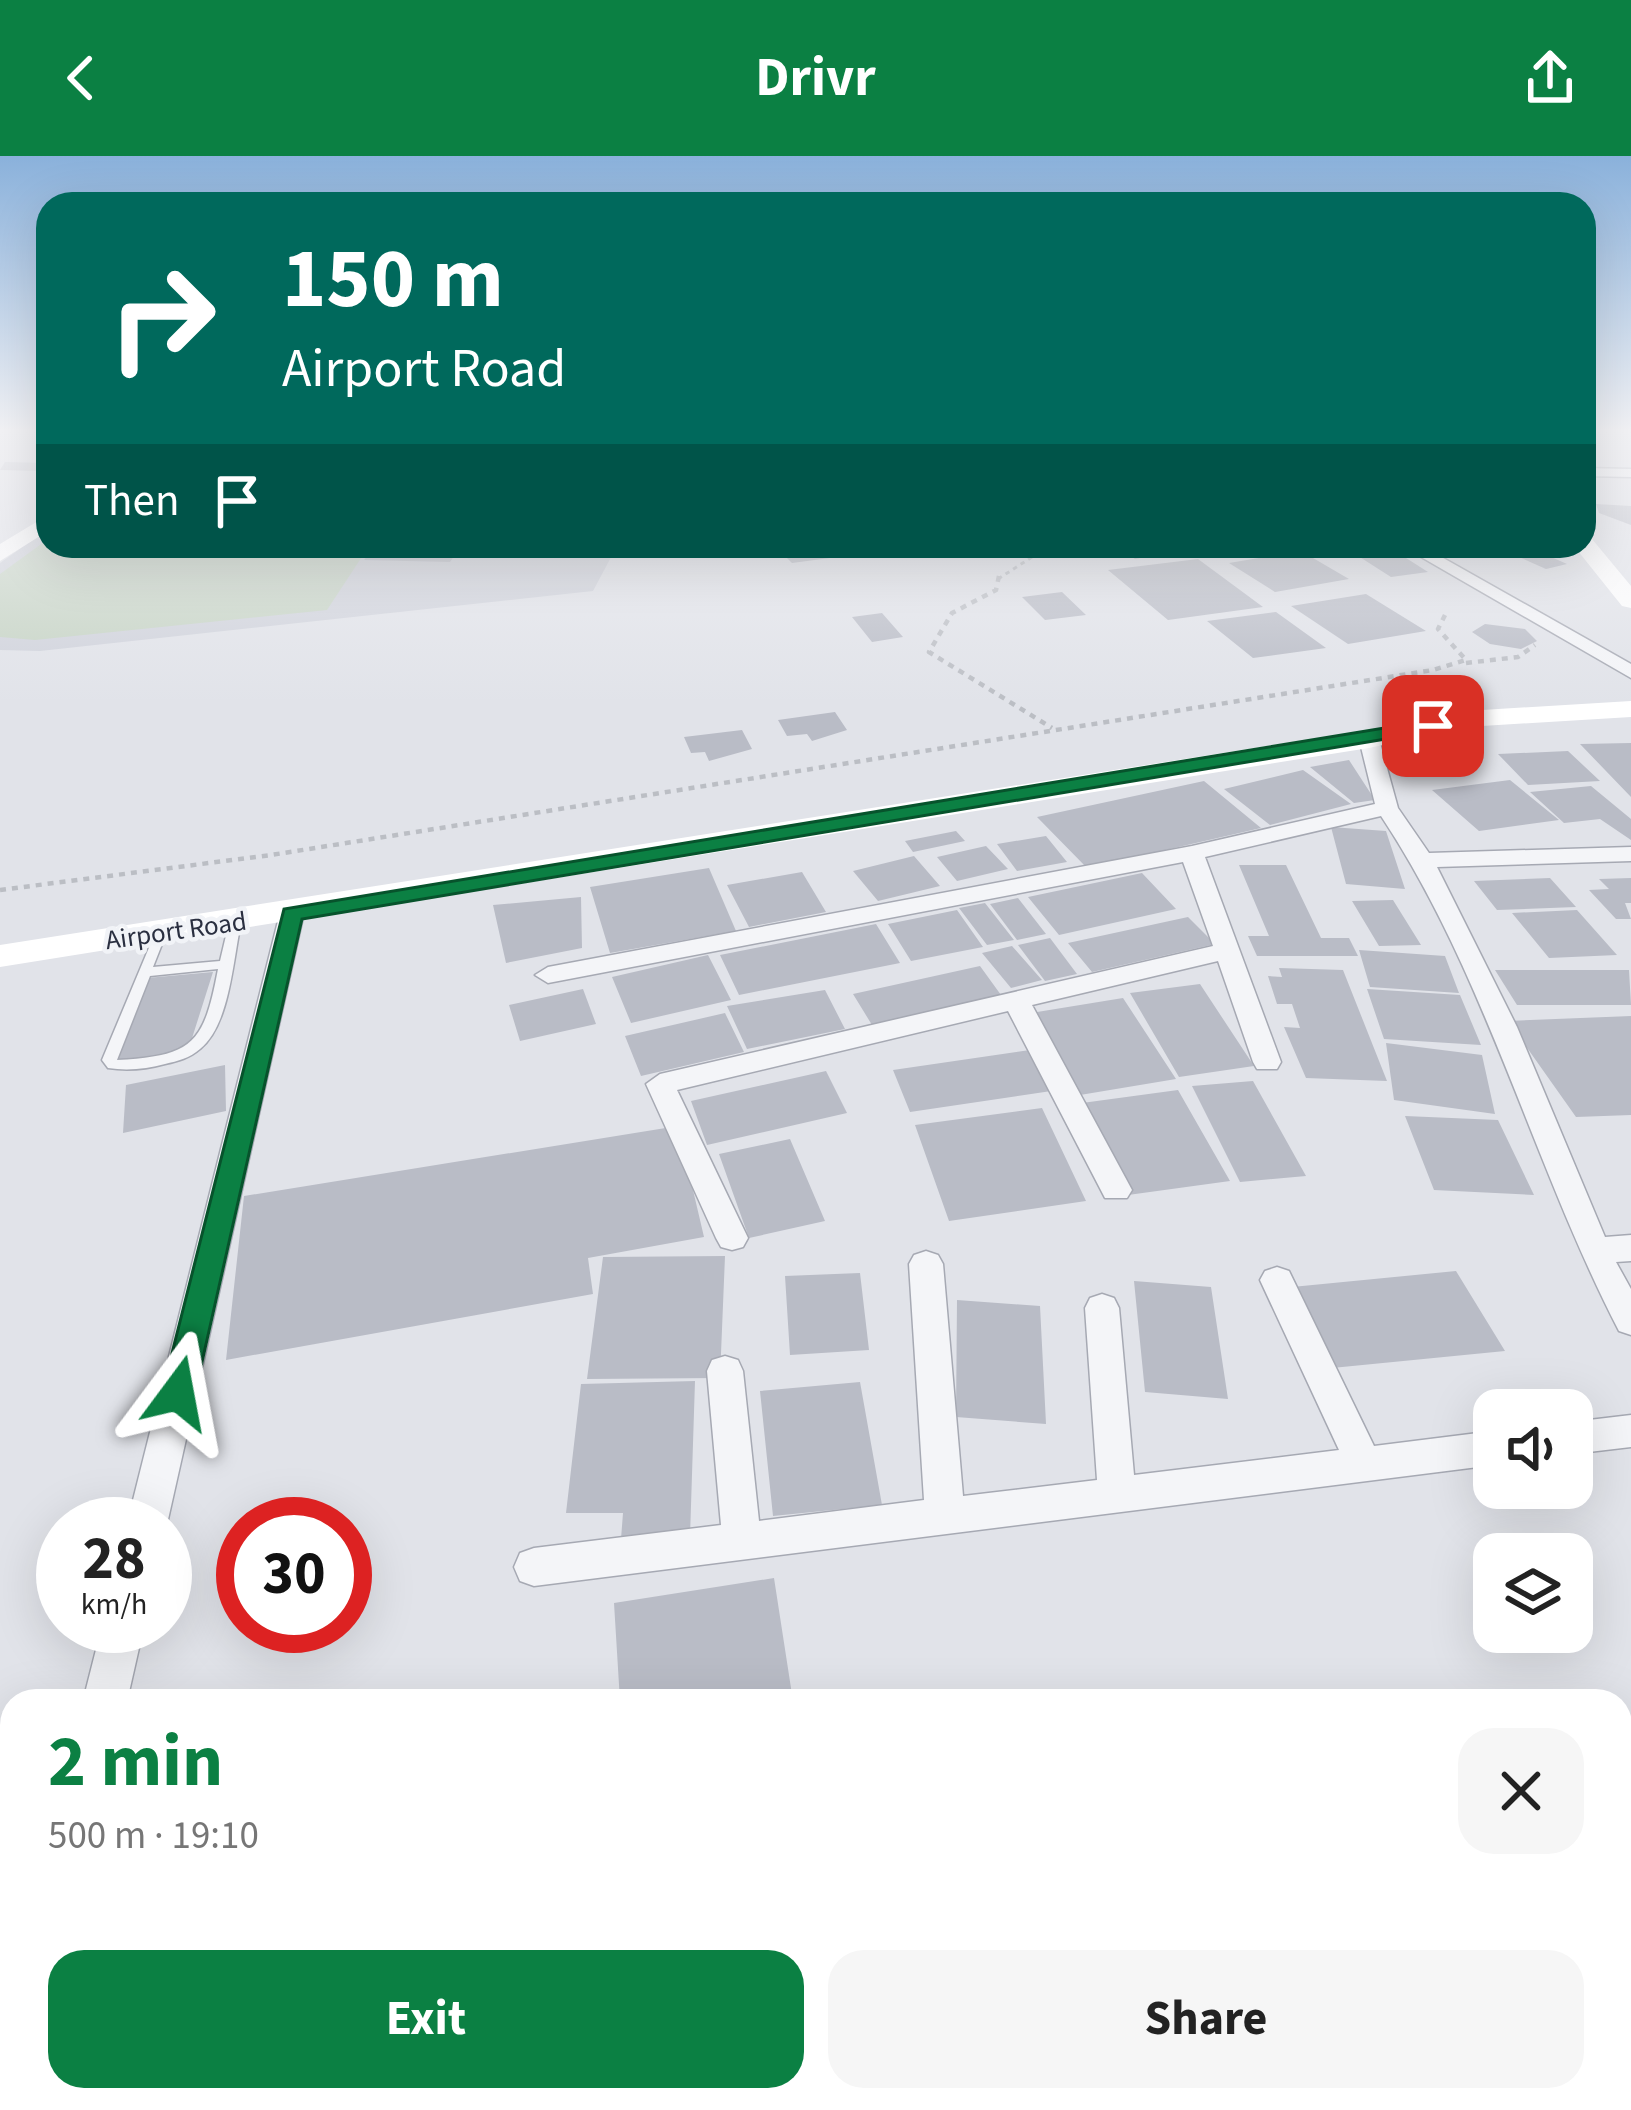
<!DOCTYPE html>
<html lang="en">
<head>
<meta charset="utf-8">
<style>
	body { margin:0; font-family:"Source Sans 3",sans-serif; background:#f6f6f6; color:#222; height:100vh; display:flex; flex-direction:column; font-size:45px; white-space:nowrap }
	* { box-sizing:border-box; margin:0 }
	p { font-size:39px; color:#767676 }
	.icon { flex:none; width:66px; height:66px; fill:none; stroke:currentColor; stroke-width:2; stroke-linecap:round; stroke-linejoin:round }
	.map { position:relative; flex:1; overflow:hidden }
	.panel { position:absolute; left:0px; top:1533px; width:1632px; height:423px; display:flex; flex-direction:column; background:#fff; border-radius:36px 36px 0 0; box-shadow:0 12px 48px #0002 }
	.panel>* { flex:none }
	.guide { position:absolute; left:36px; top:36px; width:1560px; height:366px; border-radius:36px; box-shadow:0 12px 48px #0002; background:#00695c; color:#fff; overflow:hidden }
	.tools { position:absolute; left:1473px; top:1233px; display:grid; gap:24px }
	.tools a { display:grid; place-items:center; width:120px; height:120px; border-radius:24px; background:#fff; box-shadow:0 12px 48px #0002; font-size:60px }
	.speed { position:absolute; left:36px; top:1341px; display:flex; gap:24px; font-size:60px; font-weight:700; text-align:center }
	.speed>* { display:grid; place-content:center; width:156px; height:156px; border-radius:50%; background:#fff; box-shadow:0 12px 48px #0002; line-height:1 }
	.speed small { font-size:30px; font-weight:400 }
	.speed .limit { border:18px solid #d22; background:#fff; color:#111 }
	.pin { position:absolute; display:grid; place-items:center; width:102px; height:102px; color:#fff; margin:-51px; border-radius:24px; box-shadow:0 6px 18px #0006 }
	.me { position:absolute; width:132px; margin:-66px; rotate:13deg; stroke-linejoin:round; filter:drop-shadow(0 0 9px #0008) }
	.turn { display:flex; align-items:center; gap:42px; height:252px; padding:0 48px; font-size:54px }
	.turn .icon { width:156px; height:156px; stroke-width:2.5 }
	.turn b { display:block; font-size:84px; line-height:102px }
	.then { display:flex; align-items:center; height:114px; padding:0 48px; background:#0003; gap:24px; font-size:45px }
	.round { display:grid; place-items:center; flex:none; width:126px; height:126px; border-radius:36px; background:#f6f6f6 }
	.headline { display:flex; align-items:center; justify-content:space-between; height:204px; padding:0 48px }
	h1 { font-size:72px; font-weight:700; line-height:90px; color:#0b8043 }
	.action { display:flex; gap:24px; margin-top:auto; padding:24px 48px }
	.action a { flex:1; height:138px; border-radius:36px; background:#0b8043; color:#fff; font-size:48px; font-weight:700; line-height:138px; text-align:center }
	.action a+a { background:#f6f6f6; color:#222 }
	header { display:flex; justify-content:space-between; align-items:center; height:156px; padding:0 48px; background:#0b8043; color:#fff; font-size:54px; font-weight:700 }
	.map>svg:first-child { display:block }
</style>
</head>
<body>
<header><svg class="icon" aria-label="back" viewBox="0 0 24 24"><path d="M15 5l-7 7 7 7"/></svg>Drivr<svg class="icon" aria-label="share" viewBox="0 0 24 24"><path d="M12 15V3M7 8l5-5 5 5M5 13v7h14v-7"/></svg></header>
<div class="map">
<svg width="1631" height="1954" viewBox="0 0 1631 1954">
	<rect width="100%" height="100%" fill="#e1e3e9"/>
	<!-- built -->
	<path fill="#cfd2db" d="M48 373V390H617L593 435 40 495 0 494V407Z"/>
	<!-- green -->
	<path fill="#c5d3c3" d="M48 383V390H369L327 454 35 484 0 481V418Z"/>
	<!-- building -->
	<path fill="#b9bcc6" d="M5 306 48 307V308L38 315 0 314Z
		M1596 348 1631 350V369L1599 357Z
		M420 390H451L447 396H457L450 406 364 404 372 394 416 395Z
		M797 390H887L891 394 792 407 778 393Z
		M1115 390H1197V392L1135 403Z
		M1531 392 1567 408 1546 413 1510 397Z
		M1392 393 1428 416 1391 421 1355 398Z
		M1301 395 1349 423 1275 436 1229 407Z
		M1198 403 1263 451 1168 464 1108 414Z
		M1062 436 1086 459 1045 464 1022 441Z
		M1366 438 1426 475 1348 488 1291 450Z
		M1276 456 1326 492 1253 502 1207 465Z
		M882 457 903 481 872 486 852 461Z
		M1485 468 1525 473 1537 485 1521 493 1490 488 1472 476Z
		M835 556 847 574 812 585 807 578 787 580 778 564Z
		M742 574 752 593 709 605 705 596 691 597 684 581Z
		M1631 587V641L1580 588Z
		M1568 595 1600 625 1528 629 1498 598Z
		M1349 604 1375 644 1354 647 1310 611Z
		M1303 614 1351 648 1270 669 1224 633Z
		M1510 624 1559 664 1479 675 1432 634Z
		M1204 625 1261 672 1087 712 1037 661Z
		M1591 630 1631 663V684L1600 663 1564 667 1530 636Z
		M1331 671 1386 675 1405 733 1346 728Z
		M956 675 965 685 913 696 905 685Z
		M1046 680 1067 706 1017 715 997 688Z
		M986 690 1008 713 957 725 937 701Z
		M914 700 940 730 878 745 853 715Z
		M1239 709H1286L1321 782H1349L1358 800H1257L1248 780H1269Z
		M709 712 736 775 610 797 590 731Z
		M802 716 826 756 749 771 727 729Z
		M1142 717 1176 753 1059 779 1028 741Z
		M1550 722 1576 751 1497 754 1474 725Z
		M1631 722V747H1625L1631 763H1616L1589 734 1609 733 1599 723Z
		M581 741 582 792 506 807 493 749Z
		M1018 742 1046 778 1017 784 990 748Z
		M1393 744 1421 789 1379 790 1352 745Z
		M985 747 1014 784 987 789 959 752Z
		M957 754 983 791 911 805 888 768Z
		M1577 754 1617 799 1549 802 1512 757Z
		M1188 761 1215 788 1092 816 1068 787Z
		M876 768 900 807 739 839 720 799Z
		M1050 782 1077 818 1045 825 1018 789Z
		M1012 790 1042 824 1011 832 982 797Z
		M1359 794 1445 800 1459 837 1370 831Z
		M708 799 731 844 631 867 612 821Z
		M980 810 1001 839 872 869 853 838Z
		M1279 812 1343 814 1387 925 1306 922 1284 871 1300 872 1292 848H1277L1268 820 1282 821Z
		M1495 814H1629L1631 849H1517Z
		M213 816 187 898 116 904 147 822Z
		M1200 828 1254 910 1179 921 1130 837Z
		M583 833 596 868 520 885 509 849Z
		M1367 833 1460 839 1481 889 1384 883Z
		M825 834 845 873 747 893 727 850Z
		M1123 842 1176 923 1080 939 1031 857Z
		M725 857 744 896 641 920 625 880Z
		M1631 860V959L1576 961 1508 865Z
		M1386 887 1482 899 1495 958 1394 944Z
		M1037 893 1058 934 910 956 893 914Z
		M225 909 226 955 123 977 126 929Z
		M826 915 847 957 707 989 691 945Z
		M1253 925 1306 1020 1240 1026 1192 930Z
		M1178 934 1230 1025 1128 1039 1082 947Z
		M1042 952 1086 1045 949 1065 915 969Z
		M1405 960 1498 964 1534 1039 1434 1034Z
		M678 970 704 1081 588 1102 593 1138 226 1204 244 1040Z
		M790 983 825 1065 749 1082 719 998Z
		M725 1100 720 1222 587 1223 603 1101Z
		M1456 1115 1505 1195 1332 1212 1292 1131Z
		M860 1117 869 1194 790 1199 785 1120Z
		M1134 1125 1211 1131 1228 1243 1145 1236Z
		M957 1144 1040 1150 1046 1268 956 1261Z
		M695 1225 690 1381 621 1383 623 1357H566L581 1228Z
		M860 1226 882 1349 773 1360 760 1235Z
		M774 1422 793 1545H620L614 1447Z"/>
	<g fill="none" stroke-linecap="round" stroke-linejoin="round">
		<!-- lane casing -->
		<g stroke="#a6a9b3" stroke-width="3">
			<path id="lane" d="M472 390H480L476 398 469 396Z
				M235 763 241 767C233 803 230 869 200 893 190 902 178 905 165 908 147 913 127 915 108 912L102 904 156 775H164L166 778 153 811 220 805 229 767ZM218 813C204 888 193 900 117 904L150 820Z
				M12 1590V1612L0 1615V1593Z"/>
		</g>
		<!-- street casing -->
		<g stroke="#a6a9b3" stroke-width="3">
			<path id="street" d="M1584 312 1631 313V321L1584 320Z
				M1402 390H1422L1631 508V522Z
				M1369 577 1379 583 1398 652 1429 697 1631 691V705L1437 711 1517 871 1605 1081 1631 1079V1105L1616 1106 1631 1133V1179L1619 1175C1532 1007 1486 818 1381 660L1205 701 1281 906 1277 913H1257L1253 906 1218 805 1032 849 1132 1034 1127 1042H1105L1008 855 677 934 748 1082 743 1091 732 1094 721 1091 716 1082 646 928 660 918 1213 790 1183 706 548 827 535 819 548 811 1192 690 1375 648 1359 583Z
				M292 750 304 757 167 1368 165 1372V1368H127L280 757Z
				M926 1095 938 1099 943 1108 963 1340 1097 1324 1085 1152 1090 1142 1102 1138 1114 1142 1119 1152 1134 1319 1339 1294 1260 1124 1265 1115 1277 1111 1289 1115 1374 1290 1494 1275V1309L534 1430 520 1425 514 1411 520 1397 534 1392 721 1369 707 1215 712 1204 725 1200 738 1204 743 1215 759 1365 924 1344 909 1108 914 1099Z
				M1631 1259V1291L1572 1298V1266Z
				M102 1470H144L127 1545H83Z
				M12 1922V1944H49L48 1954H0L4 1925Z"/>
		</g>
		<!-- path-far1 -->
		<path stroke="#bbbec4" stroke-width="3" stroke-dasharray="4.5 4.5" stroke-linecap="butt" d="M998 423 1049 390"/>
		<!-- path -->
		<path stroke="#bbbec4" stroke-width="4.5" stroke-dasharray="6 6" stroke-linecap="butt" d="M999 420 996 434 952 457 929 496 1052 572
			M1466 507 1518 501 1535 489
			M0 734 271 699 1433 514 1466 504 1438 473 1445 459"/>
		<!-- lane -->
		<use href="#lane" fill="#f4f5f8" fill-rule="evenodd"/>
		<!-- street -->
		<use href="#street" fill="#f4f5f8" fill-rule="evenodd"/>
		<!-- secondary -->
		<path fill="#fff" fill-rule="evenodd" d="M48 359V375L0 405V388Z
			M1584 381 1592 383 1631 430V452L1622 450 1574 390H1584Z
			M1631 545V561L1466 571 1369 592 0 811V789L1369 574 1466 555Z"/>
	</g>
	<!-- sky -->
	<linearGradient id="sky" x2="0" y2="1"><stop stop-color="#8ab1db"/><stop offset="0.5" stop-color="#f2f2f5"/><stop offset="1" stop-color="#f2f2f5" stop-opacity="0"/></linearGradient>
	<rect width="1631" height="549" fill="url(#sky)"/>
	<!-- route -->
	<path fill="#0b8043" stroke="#07532c" stroke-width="3" d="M1433 564 1440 566V574L302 763 195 1237 190 1247 178 1251 167 1247 162 1237 284 753Z"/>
	<g text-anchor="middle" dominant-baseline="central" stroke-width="9" stroke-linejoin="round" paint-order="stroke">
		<!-- far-street labels -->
		<g font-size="27" fill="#2a2f40" stroke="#f1f3f7">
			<text transform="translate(176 775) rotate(-8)">Airport Road</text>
		</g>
	</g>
</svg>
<div class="tools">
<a><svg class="icon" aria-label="sound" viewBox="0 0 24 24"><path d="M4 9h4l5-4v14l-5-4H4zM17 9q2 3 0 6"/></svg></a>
<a><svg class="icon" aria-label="layers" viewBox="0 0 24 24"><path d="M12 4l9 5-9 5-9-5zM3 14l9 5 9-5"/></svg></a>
</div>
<div class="speed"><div>28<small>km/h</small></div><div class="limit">30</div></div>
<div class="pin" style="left:1433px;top:570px;background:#d93025"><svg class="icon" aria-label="arrive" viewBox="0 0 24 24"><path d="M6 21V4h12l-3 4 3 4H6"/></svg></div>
<svg class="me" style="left:178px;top:1237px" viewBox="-20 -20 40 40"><path d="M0-17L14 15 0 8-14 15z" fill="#0b8043" stroke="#fff" stroke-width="4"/></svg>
<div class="guide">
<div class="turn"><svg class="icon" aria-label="right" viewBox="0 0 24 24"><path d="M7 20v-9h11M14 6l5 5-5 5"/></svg><div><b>150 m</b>Airport Road</div></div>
<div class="then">Then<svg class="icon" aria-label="arrive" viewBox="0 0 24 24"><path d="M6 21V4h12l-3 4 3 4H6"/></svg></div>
</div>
<section class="panel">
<div class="headline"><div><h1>2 min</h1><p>500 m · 19:10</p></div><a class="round"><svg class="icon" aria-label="close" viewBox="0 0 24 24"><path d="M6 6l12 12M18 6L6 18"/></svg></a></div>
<div class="action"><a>Exit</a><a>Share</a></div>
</section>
</div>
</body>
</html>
